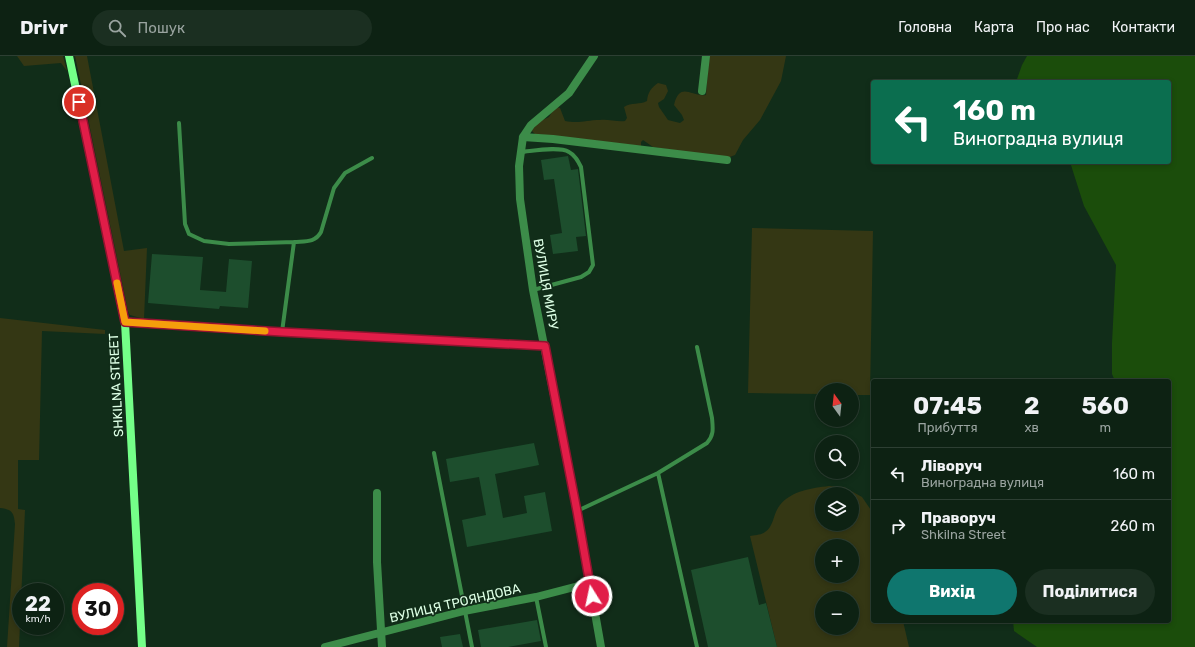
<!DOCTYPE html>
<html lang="uk">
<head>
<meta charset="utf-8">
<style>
	body { margin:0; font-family:Rubik,sans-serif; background:#1b2f21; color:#f1f3f6; height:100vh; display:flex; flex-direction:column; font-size:15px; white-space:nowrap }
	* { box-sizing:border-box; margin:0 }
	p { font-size:13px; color:#9aa4a0 }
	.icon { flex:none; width:22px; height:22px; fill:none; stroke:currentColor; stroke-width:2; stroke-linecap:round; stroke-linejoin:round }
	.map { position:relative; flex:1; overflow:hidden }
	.drawer { position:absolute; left:871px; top:323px; width:300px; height:244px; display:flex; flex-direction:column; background:#0d2213; border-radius:4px; box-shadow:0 2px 6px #0003,0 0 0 1px #2d3f33 }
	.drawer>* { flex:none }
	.top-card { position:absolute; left:871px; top:24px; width:300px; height:84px; border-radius:4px; box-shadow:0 2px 6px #0003,0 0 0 1px #2d3f33; background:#0b6e4f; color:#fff; overflow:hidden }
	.needle { width:26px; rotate:345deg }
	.buttons { position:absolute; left:815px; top:327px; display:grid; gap:8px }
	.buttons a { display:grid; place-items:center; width:44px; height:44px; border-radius:50%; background:#0d2213; box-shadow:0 2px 6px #0003,0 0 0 1px #2d3f33; font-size:20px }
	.speed { position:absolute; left:12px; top:527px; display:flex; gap:8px; font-size:20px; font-weight:700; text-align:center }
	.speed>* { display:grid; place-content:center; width:52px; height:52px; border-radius:50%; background:#0d2213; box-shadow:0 2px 6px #0003,0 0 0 1px #2d3f33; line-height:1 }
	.speed small { font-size:10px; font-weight:400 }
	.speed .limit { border:6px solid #d22; background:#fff; color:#111 }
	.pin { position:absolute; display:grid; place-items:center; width:34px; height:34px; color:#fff; margin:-17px; border:2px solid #fff; border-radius:50%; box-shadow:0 1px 4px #0007 }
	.me { position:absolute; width:44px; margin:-22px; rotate:350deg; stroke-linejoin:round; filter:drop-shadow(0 0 3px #0008) }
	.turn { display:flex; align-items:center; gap:14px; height:84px; padding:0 16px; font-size:18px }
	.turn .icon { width:52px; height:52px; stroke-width:2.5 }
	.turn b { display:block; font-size:28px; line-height:34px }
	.eta { display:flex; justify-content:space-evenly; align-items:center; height:68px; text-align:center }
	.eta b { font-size:24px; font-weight:700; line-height:28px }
	.action { display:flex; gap:8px; margin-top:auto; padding:8px 16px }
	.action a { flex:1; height:46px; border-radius:24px; background:#0f766e; color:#fff; font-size:16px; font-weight:700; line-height:46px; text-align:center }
	.action a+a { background:#1b2f21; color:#f1f3f6 }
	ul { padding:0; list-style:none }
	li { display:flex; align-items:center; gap:12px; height:52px; padding:0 16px; border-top:1px solid #2d3f33 }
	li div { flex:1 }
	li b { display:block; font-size:15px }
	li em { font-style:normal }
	header { display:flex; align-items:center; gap:24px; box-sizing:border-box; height:56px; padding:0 20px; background:#0d2213; border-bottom:1px solid #2d3f33 }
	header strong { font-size:19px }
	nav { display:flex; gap:22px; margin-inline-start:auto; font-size:14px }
	.search { width:280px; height:36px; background:#1b2f21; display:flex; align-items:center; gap:10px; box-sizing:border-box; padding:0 14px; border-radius:22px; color:#9aa4a0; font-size:15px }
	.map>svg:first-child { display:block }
</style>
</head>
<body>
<header>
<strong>Drivr</strong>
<div class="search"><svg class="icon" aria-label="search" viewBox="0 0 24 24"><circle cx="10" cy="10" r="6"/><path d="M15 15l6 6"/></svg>Пошук</div>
<nav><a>Головна</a><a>Карта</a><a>Про нас</a><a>Контакти</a></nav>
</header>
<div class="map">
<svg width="1195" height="591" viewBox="0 0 1195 591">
	<rect width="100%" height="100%" fill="#112d19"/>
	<!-- green -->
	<path fill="#343714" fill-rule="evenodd" d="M17 0H63L67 15 61 7 24 10Z
		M75 0H87L124 195 147 192 144 263 130 259 128 255Z
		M709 0H786L781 25 760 64 743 84 735 99 727 102 653 91 643 84 641 86V90L535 78 532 75C534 65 542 65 549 61L553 54 557 51 560 52 565 65C579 68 586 64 600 64 608 63 617 66 625 65L627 62 624 51C631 46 640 49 647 45 648 36 651 32 658 27L666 29 668 35 664 43 658 47 659 51 668 64 680 67 684 64 682 59 674 49C680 25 691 41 706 39Z
		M752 172 873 175 870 339H852V334H822V338L748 337Z
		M0 262 105 274V278L42 275 39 404H18V453L25 454 19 591H7L15 468C14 457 12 453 0 452Z
		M829 430 844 431 862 441 873 457V565H903L909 591H777L750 480C754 479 761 479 765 476 774 471 773 457 780 449 791 435 812 432 829 430ZM822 438H852V468H822ZM822 490H852V520H822ZM822 542H852V572H822Z"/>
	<!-- water -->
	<path fill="#1b4d0b" d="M1027 0H1195V591H1037L1014 575 1013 565H1169V325H1115L1112 318V287L1116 209 1084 150 1070 106H1169V26H1016L1022 9Z"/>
	<!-- building -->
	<path fill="#1d4e2d" d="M568 100 571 114 578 113 586 180 576 181 578 195 553 198 550 179 562 177 554 123 544 124 541 104Z
		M152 198 203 201 200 234 226 236 229 203 252 205 248 252 220 250 219 253 148 247Z
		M534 387 539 409 495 418 503 462 527 457 524 440 545 436 552 475 467 491 462 464 486 459 479 421 450 426 446 403Z
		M748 501 759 549 766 547 777 591H708L691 514Z
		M537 564 541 585 508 591H481L478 574Z
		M460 578 463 591H442L440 581Z"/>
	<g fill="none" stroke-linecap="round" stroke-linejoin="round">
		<!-- lane -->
		<path stroke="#3c8c49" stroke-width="4" d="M179 67 185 168 189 178 204 185 229 188 294 186
			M521 96C533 95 559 90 569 96 575 99 578 105 581 111L593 209 589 216 581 221 533 234
			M282 276 294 186C305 185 315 187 321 176L334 132 345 117 372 102
			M434 397 472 591
			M658 417 697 591
			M577 455 658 417 707 387C714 379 713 373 712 362L697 291
			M536 541 546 591"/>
		<!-- street -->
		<path stroke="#3c8c49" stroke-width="8" d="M702 35 706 0
			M523 81 531 69 569 37 594 0
			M125 266 281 276 545 290
			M377 437V506L382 591
			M325 591 464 555 536 541 590 527
			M601 591 577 455 533 234 520 143 519 110 523 81 553 83 727 104"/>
		<!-- secondary -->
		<path stroke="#74ff88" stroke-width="8" d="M69 0 125 266 142 591"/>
	</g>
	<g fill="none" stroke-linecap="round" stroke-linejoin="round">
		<!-- route casing -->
		<g stroke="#92132f" stroke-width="10">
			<path id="route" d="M79 46 125 266 282 276 545 290 577 455 592 540"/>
		</g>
		<!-- route -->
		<use href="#route" stroke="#e11d48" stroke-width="7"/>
		<!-- slow -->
		<path stroke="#f59e0b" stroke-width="7" d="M117 227 125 266 265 275"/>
	</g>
	<g text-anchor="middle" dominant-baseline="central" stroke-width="3.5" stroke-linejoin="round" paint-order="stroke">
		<!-- street labels -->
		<g font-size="13" fill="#ddffe5" stroke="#112d19">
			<text transform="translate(546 228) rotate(80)">ВУЛИЦЯ МИРУ</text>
			<text transform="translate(116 329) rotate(-93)">SHKILNA STREET</text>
			<text transform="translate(455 547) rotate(-13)">ВУЛИЦЯ ТРОЯНДОВА</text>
		</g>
	</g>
</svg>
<div class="buttons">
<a><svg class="needle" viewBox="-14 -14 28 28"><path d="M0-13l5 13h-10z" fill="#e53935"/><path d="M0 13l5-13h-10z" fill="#9aa4a0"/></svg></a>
<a><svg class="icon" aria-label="search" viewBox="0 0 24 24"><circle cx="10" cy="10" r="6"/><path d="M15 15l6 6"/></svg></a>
<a><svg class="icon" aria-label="layers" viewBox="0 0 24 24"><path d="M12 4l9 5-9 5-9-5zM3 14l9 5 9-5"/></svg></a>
<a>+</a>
<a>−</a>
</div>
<div class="speed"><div>22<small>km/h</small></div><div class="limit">30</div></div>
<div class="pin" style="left:79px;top:46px;background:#d93025"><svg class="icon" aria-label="arrive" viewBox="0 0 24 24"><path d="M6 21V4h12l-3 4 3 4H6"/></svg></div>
<svg class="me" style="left:592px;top:540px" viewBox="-20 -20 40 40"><circle r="17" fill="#e11d48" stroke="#fff" stroke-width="3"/><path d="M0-11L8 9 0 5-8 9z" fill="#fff"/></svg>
<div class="top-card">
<div class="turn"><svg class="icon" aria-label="left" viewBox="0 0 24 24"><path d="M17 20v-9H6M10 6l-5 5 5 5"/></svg><div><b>160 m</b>Виноградна вулиця</div></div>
</div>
<section class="drawer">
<div class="eta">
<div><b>07:45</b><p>Прибуття</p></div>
<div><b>2</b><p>хв</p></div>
<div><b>560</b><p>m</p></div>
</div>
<ul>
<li><svg class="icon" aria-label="left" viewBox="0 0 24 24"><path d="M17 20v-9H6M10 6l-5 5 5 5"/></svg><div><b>Ліворуч</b><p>Виноградна вулиця</p></div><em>160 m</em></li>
<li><svg class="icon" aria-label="right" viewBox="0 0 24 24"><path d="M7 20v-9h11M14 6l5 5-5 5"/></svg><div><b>Праворуч</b><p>Shkilna Street</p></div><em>260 m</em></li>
</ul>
<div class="action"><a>Вихід</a><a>Поділитися</a></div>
</section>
</div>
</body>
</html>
